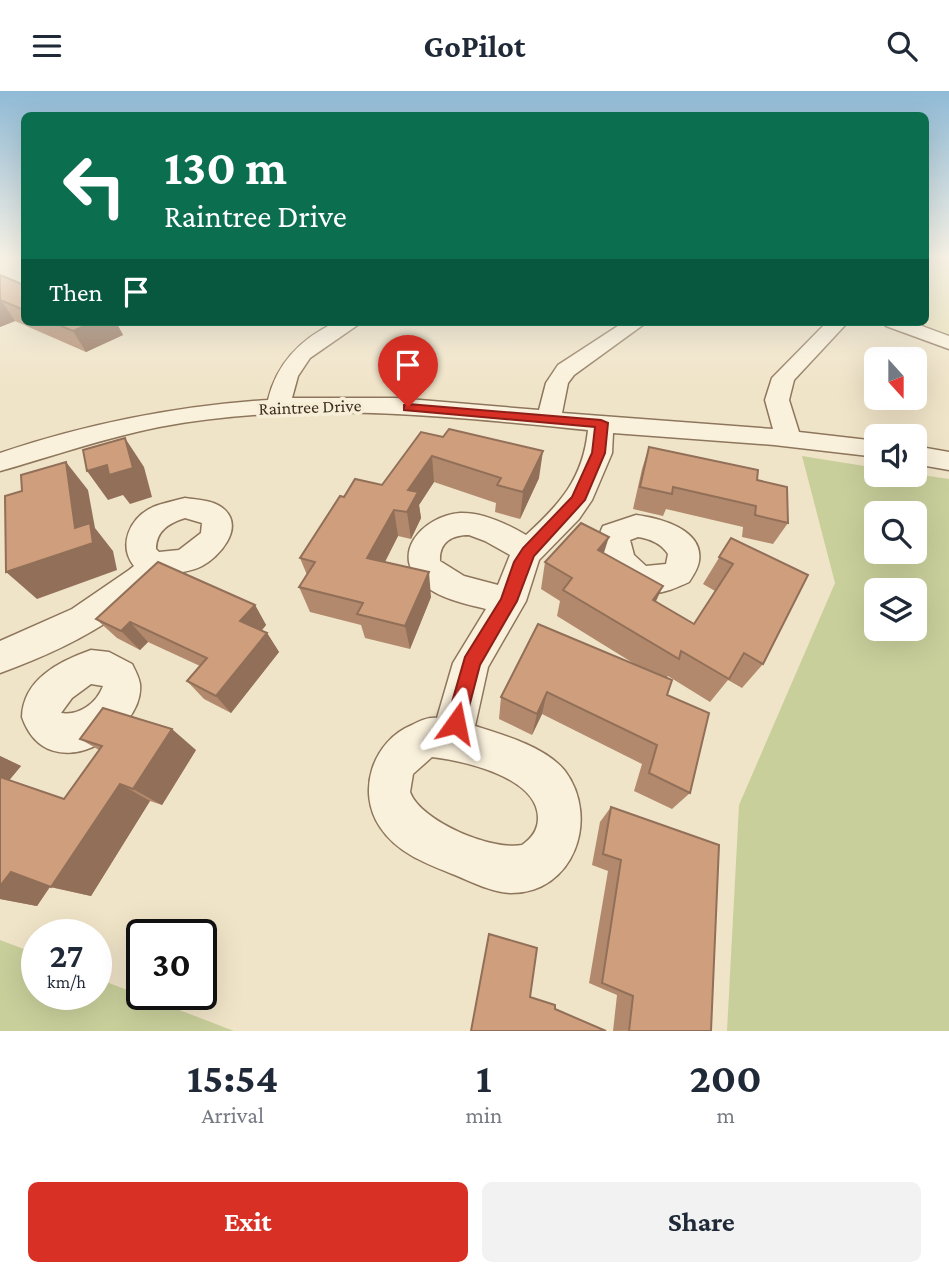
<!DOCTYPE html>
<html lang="en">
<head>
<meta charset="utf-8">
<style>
	body { margin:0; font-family:"Crimson Pro",serif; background:#f2f2f3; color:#1f2937; height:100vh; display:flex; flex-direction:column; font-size:26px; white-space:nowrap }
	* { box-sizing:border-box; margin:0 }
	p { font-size:23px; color:#747a83 }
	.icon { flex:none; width:38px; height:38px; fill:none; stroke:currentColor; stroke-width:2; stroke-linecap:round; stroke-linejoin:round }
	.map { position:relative; height:940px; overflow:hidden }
	.side { display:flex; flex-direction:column; background:#fff; flex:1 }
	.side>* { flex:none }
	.banner { position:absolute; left:21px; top:21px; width:908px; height:214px; border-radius:10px; box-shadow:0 7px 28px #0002; background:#0b6e4f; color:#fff; overflow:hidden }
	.needle { width:46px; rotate:159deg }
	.buttons { position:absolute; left:864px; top:256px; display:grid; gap:14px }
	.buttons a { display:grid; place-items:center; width:63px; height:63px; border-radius:10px; background:#fff; box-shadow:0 7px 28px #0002; font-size:35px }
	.speed { position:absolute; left:21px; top:828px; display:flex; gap:14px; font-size:35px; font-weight:700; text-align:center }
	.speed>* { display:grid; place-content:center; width:91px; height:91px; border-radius:50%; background:#fff; box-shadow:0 7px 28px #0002; line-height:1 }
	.speed small { font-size:18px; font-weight:400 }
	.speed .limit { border:4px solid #111; border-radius:10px; background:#fff; color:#111 }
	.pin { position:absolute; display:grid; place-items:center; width:60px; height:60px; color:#fff; margin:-72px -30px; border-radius:50% 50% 50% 0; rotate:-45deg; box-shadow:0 0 7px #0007 }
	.pin .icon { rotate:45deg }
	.me { position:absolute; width:77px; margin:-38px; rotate:12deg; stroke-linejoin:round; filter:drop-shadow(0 0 5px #0008) }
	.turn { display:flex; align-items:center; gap:24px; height:147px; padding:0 28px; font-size:32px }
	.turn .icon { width:91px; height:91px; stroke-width:2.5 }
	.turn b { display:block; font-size:49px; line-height:60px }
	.then { display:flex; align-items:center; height:66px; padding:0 28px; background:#0003; gap:14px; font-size:26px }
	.eta { display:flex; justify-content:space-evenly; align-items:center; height:119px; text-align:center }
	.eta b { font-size:42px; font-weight:700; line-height:49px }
	.cta { display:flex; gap:14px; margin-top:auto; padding:14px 28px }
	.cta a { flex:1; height:80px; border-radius:10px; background:#d93025; color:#fff; font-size:28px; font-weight:700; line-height:80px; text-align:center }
	.cta a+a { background:#f2f2f3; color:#1f2937 }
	header { display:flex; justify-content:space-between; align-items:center; height:91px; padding:0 28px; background:#fff; font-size:32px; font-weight:700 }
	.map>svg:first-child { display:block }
</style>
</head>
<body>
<header><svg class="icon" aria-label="menu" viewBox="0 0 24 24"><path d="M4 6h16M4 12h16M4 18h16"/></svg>GoPilot<svg class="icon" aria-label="search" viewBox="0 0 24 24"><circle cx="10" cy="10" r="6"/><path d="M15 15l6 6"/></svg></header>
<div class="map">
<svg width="949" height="940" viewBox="0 0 949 940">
	<rect width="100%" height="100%" fill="#f0e4c8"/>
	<!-- farmland -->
	<path fill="#e6deb5" d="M926 165H949V243L918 231H926Z"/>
	<!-- green -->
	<path fill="#c9cf9b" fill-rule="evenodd" d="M802 365 877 377V383H915L949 388V940H727L739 714 835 492ZM877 422H915V460H877ZM877 499H915V537H877Z
		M0 849 37 863V903H96V887L234 940H0Z"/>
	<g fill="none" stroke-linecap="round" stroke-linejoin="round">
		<!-- minor casing -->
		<g stroke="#8d765c" stroke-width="3">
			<path id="minor" d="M336 231H362L310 267 298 285 292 307H396L539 319 546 292 558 274 624 231H647L574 284 568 292 562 322 773 338 765 309 772 287 827 231H848L794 289 789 309 799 341 877 350V366L774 354 613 342 612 362 592 409 579 428 539 469 526 510 488 576 475 635C504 644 546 656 565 680 600 727 574 803 510 802 491 801 472 791 455 784 427 773 397 762 380 736 356 700 373 650 412 634 420 630 428 626 437 627L453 572 486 518C466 513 442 508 425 495 387 465 422 425 460 422 483 421 507 433 526 444 560 413 583 388 588 339 444 325 302 309 159 336 104 347 53 365 0 380V362C87 333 176 315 268 309 277 271 302 247 336 231ZM469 444 485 450 510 464 498 494 464 485 440 470C439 451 452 444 469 444ZM432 666C464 670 538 686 538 727 538 739 532 747 522 754 493 760 421 731 410 701L413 683Z
				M883 231H911L949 245V258L886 235Z
				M915 355 949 361V379L915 373Z
				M185 407C198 409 215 409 225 419 244 438 219 466 202 475 191 481 177 481 166 485 157 489 127 518 116 525 80 550 41 567 0 582V550L72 518 129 479 134 475C118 455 129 427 153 416 163 412 174 410 185 407ZM185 427 202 432 201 442 179 459 159 461 156 458C156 440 169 432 185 427Z
				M636 424C659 427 704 438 699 470 698 477 693 485 689 491 678 496 665 502 653 502 622 503 587 465 603 435ZM638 446C650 448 661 452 668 463L666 473 646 475 634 464 630 449Z
				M91 559 109 561 132 573C135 579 139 586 140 593 145 642 48 701 22 626 23 588 60 570 91 559ZM91 593 103 595C97 612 79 625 61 622L72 607Z"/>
		</g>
		<!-- minor -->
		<use href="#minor" fill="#faf1dc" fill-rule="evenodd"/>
	</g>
	<!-- wall -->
	<path fill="#b2896c" d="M0 184 24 194V231H116L123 244 86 261 15 230 0 236Z
		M421 341 539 387 520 428 495 421 496 412 434 391 419 414 421 427 411 448 398 445 385 471 431 506 410 558 365 547 361 534 310 521 299 496 307 484 300 467 344 406 382 394Z
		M649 356 757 389 788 432 773 453 742 446 743 436 666 418 663 425 633 418 642 378Z
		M731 447 763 573 742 597 728 589 710 611 668 585 667 586V604L690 702 672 718 634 700 642 673 542 623 532 644 499 628 501 606 633 572 557 525 560 510 541 498 545 471 604 462 656 511 694 533 715 500 703 493Z
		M255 514 266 534 262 539 267 542 279 561 231 622 204 608 187 590 200 575 148 551 140 559 117 547 96 528Z
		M80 648 196 659 162 714 150 710 91 805 50 796 37 815 0 808V665L21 675 9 689 64 708 99 659Z
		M611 716 711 940H613L617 904 589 892 608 780 592 774 600 731Z"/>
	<!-- shaded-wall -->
	<path fill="#916f58" d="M0 209H1L15 230 0 236Z
		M94 231H116L123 244 86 261 73 240Z
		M125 347 144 376 152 406 130 413 123 404 108 409 87 380Z
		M543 360 539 387 520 428 523 401Z
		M432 365 434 391 419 414 421 427 411 448 407 421 408 399Z
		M66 371 88 399 95 437 113 460 117 479 37 508 6 481 75 437Z
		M394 419 398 445 374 492 367 467Z
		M609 446 600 474 598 459Z
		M429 481 431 506 410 558 405 535Z
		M663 495 651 521 653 509Z
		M255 514 266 534 253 550 240 530Z
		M130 531 148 551 140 559 121 540Z
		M267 542 279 561 231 622 216 605Z
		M547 601 542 623 532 644 537 623Z
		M172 638 196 659 162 714 133 698Z
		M0 665 21 675 7 692 0 689Z
		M120 693 150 710 91 805 51 796Z
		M11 781 53 791 37 815 0 808V795Z"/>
	<!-- building -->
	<path fill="#cf9f7d" stroke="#916f58" stroke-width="2" d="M0 184 24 194V219L0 209Z
		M52 231H94L73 240Z
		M449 338 543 360 523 401 497 394 501 387 432 365 408 399 418 401 407 421 394 419 367 467 429 481 405 535 357 523 363 512 299 496 315 471 300 467 340 405 344 406 355 388 382 394 421 341 443 346Z
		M125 347 133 377 109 384 107 374 87 380 83 359Z
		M649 356 758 379 757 389 787 396 788 432 755 424 756 415 673 396 672 403 640 396Z
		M66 371 75 437 90 432 93 452 6 481 5 405 22 400 21 384Z
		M581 432 609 446 598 459 663 495 653 509 694 533 733 473 719 466 731 447 808 484 763 573 744 562 729 588 681 560 679 568 563 499 572 487 545 471Z
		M158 471 255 514 240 530 267 542 216 605 187 590 207 567 130 531 121 540 96 528Z
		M538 533 672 589 667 604 709 622 690 702 649 682 657 654 547 601 537 623 501 606Z
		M103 617 172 638 133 698 120 693 51 796 11 781 0 795V686L64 708 102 655 80 648Z
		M611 716 719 754 711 940H629L633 905 602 892 621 769 603 763Z
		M489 843 537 857 530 906 555 914V918L606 940H471Z"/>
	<!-- sky -->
	<linearGradient id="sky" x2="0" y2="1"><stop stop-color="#8fbad6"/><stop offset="0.56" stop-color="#f8f3e6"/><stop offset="1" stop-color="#f8f3e6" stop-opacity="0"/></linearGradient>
	<rect width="949" height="297" fill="url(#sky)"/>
	<!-- route -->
	<path fill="#d93025" stroke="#8d1f18" stroke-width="2" d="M408 313 601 329 608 332 605 362 585 409 534 465 517 510 480 574 463 639 456 642 449 639 446 632 465 566 501 508 514 471 523 457 572 406 592 362 595 336 404 319V314Z"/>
	<g text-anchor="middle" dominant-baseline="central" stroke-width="7" stroke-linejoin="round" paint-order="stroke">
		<!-- far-street labels -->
		<g font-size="18" fill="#3d2e20" stroke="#f7eed8">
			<text transform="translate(310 316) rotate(-2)">Raintree Drive</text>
		</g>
	</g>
</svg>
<div class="buttons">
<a><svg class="needle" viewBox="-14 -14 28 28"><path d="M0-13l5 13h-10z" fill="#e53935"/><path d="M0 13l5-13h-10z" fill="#747a83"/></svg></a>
<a><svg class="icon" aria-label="sound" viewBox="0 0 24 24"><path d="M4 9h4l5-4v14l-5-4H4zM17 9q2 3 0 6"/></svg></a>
<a><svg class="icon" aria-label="search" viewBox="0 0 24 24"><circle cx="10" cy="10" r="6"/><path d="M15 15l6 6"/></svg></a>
<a><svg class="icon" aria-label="layers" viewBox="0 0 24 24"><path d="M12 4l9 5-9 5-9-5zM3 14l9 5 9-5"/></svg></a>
</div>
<div class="speed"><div>27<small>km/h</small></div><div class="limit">30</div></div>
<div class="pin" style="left:408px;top:316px;background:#d93025"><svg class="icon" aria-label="arrive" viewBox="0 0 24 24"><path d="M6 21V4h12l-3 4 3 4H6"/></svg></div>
<svg class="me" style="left:456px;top:632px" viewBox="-20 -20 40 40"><path d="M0-17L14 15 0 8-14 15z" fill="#d93025" stroke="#fff" stroke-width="4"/></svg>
<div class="banner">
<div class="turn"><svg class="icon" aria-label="left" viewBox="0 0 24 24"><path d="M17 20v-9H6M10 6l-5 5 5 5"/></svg><div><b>130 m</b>Raintree Drive</div></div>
<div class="then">Then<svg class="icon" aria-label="arrive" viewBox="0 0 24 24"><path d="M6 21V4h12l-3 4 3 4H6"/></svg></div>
</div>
</div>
<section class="side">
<div class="eta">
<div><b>15:54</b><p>Arrival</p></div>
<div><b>1</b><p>min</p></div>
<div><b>200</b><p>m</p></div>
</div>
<div class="cta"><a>Exit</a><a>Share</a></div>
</section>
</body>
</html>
